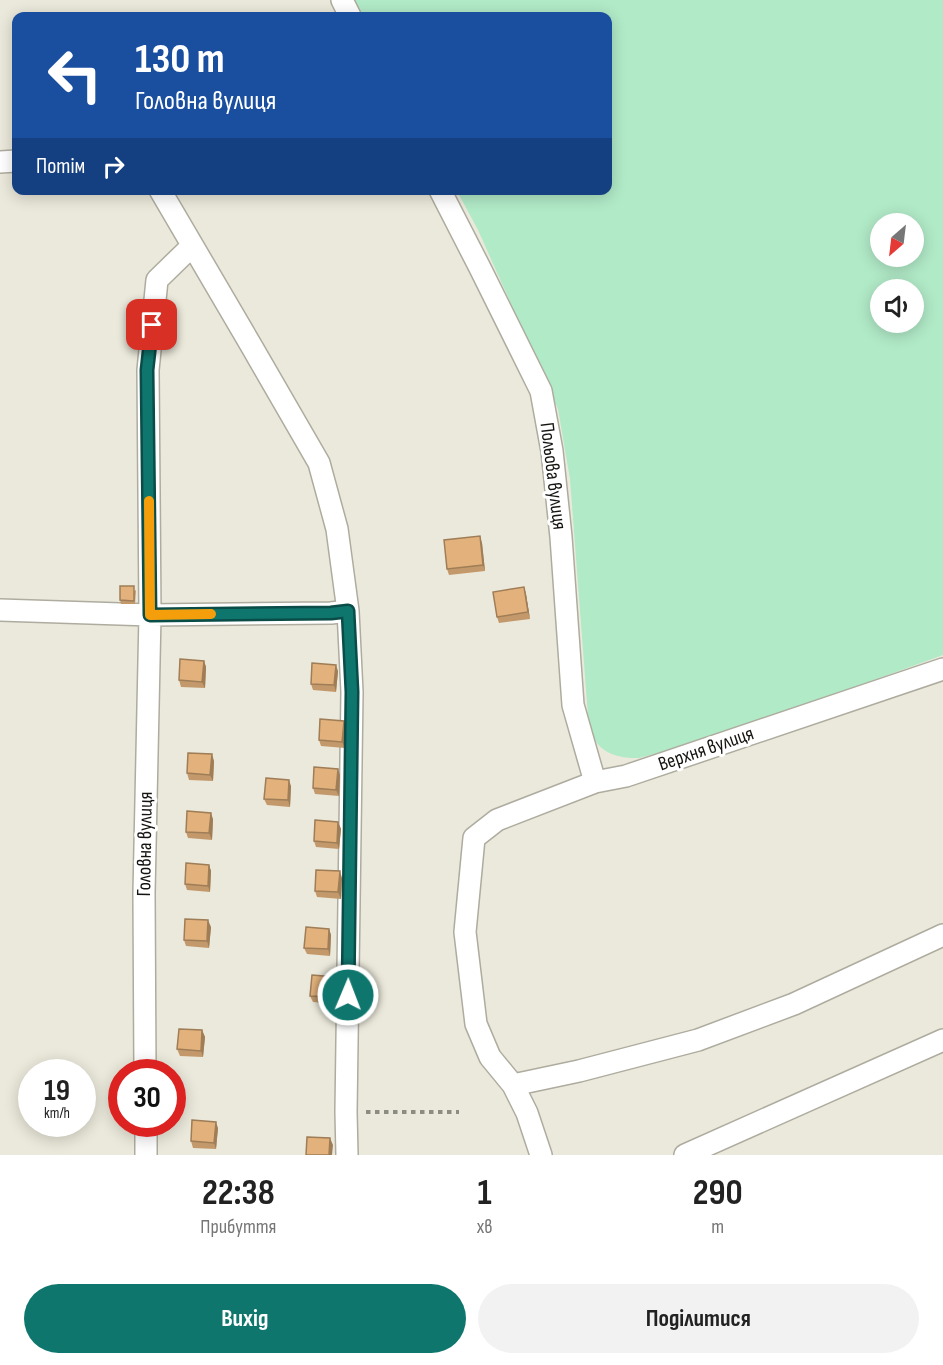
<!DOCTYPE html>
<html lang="uk">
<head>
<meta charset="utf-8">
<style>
	body { margin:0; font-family:"Sofia Sans Condensed",sans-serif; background:#f2f2f2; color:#222; height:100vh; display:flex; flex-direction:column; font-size:22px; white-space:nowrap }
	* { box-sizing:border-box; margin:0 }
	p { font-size:20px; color:#767676 }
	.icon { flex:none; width:33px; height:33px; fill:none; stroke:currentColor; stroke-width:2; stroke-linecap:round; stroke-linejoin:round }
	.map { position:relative; height:1155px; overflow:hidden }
	.side { display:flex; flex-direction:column; background:#fff; flex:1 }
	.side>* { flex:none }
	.top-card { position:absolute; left:12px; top:12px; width:600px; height:183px; border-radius:12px; box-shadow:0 3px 15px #0003; background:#1a4fa0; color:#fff; overflow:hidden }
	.needle { width:39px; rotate:208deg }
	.tools { position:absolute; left:870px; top:213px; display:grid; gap:12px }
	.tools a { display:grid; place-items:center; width:54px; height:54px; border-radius:50%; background:#fff; box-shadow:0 3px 15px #0003; font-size:30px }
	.speed { position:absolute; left:18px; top:1059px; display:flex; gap:12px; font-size:30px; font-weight:700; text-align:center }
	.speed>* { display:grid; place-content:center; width:78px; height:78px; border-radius:50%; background:#fff; box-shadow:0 3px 15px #0003; line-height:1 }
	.speed small { font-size:15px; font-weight:400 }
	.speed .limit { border:9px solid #d22; background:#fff; color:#111 }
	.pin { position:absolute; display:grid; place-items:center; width:51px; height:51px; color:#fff; margin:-26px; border-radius:12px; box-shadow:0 3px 9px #0006 }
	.me { position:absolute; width:66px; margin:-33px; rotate:1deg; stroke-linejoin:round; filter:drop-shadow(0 0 4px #0008) }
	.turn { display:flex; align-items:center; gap:21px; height:126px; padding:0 24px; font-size:27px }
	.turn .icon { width:78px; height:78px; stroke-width:2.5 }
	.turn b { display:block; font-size:42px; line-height:51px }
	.then { display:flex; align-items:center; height:57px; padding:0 24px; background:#0003; gap:12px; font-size:22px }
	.eta { display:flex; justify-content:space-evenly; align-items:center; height:102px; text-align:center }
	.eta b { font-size:36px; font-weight:700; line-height:42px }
	.cta { display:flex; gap:12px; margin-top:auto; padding:12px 24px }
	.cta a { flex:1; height:69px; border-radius:36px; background:#0f766e; color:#fff; font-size:24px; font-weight:700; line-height:69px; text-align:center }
	.cta a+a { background:#f2f2f2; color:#222 }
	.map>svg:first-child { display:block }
</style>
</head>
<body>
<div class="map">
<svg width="943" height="1155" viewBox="0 0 943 1155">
	<rect width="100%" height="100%" fill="#ebe9db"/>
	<!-- green -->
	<path fill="#b1eac7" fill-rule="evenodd" d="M354 0H943V655L711 739 639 758C622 759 600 754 593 736 590 730 589 723 588 716L570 479 558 409 478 230 457 191 608 190V16H363ZM880 224H914V256H880ZM880 290H914V322H880Z"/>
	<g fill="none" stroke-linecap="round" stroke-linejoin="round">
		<!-- minor casing -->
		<g stroke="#aeac9f" stroke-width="24">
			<path id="minor" d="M342 0 350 16
				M0 162 16 161
				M160 190 252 347 319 463 337 529 348 611 352 692 346 1112 347 1155
				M440 190 480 268 541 391 552 451 561 537 573 705 595 782
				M0 610 150 615 331 613 348 611
				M145 1072 144 893 150 615 148 370 157 280 192 246
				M513 1085 579 1071 698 1040 794 1004 943 935
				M146 1124V1155
				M541 1155 527 1113 513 1085 490 1057 476 1024 465 932 474 838 497 820 595 782 626 776 943 669
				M685 1155 943 1040"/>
		</g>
		<!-- path -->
		<path stroke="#8d8c82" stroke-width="4" stroke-dasharray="4.5 4.5" stroke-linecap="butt" d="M366 1112H459"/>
		<!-- minor -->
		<use href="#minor" stroke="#fff" stroke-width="21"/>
	</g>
	<!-- wall -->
	<path fill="#c3996b" d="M482 543 485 571 449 575 447 569Z
		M524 587 526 594 530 619 499 623 497 617Z
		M136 590 135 604H121L120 600Z
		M204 661 206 667 205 688 181 687 179 680Z
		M338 671 336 692 313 690 311 684Z
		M344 721 346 727 345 748 321 746 319 740Z
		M214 761 213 781 189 780 187 773Z
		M340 775 339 796 315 794 313 788Z
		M291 786 290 807 267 805 264 799Z
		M213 819 212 840 188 838 186 832Z
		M338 822 341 829 339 849 316 847 314 841Z
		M209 865 211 871 210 892 187 890 185 884Z
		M342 878 341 899 317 897 315 891Z
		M211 927 209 948 186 946 184 940Z
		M329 929 331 935 330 956 307 954 304 948Z
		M337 983 336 1004 313 1002 310 996Z
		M202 1030 205 1037 203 1057 180 1056 177 1049Z
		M218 1128 216 1149 193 1148 191 1141Z"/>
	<!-- shaded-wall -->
	<path fill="#9f7d57" d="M480 536 482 543 485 571 483 565Z
		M524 587 526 594 530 619 528 612Z
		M204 661 206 667 205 688 202 682Z
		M336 665 338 671 336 692 334 685Z
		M344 721 346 727 345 748 342 742Z
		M212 754 214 761 213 781 210 775Z
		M338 769 340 775 339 796 336 790Z
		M289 780 291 786 290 807 288 800Z
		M211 813 213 819 212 840 209 833Z
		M338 822 341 829 339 849 337 843Z
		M209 865 211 871 210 892 208 886Z
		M340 871 342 878 341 899 338 892Z
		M208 920 211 927 209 948 207 941Z
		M329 929 331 935 330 956 328 949Z
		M335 977 337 983 336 1004 333 997Z
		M202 1030 205 1037 203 1057 201 1051Z
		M216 1122 218 1128 216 1149 214 1143Z
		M330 1138 333 1145 332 1155H329Z"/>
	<!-- building -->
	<path fill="#e3b27c" stroke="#9f7d57" stroke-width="1.5" d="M480 536 483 565 447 569 444 540Z
		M120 586H134V601L120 600Z
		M524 587 528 612 497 617 493 592Z
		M180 659 204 661 202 682 179 680Z
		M312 663 336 665 334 685 311 684Z
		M320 719 344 721 342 742 319 740Z
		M188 753 212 754 210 775 187 773Z
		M314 767 338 769 336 790 313 788Z
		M266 778 289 780 288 800 264 799Z
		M187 811 211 813 209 833 186 832Z
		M315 820 338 822 337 843 314 841Z
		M186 863 209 865 208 886 185 884Z
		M316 870 340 871 338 892 315 891Z
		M185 919 208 920 207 941 184 940Z
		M306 927 329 929 328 949 304 948Z
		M312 975 335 977 333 997 310 996Z
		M179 1029 202 1030 201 1051 177 1049Z
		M192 1120 216 1122 214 1143 191 1141Z
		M307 1137 330 1138 329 1155H306Z"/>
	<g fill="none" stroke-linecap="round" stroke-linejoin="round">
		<!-- route casing -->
		<g stroke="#0a4d48" stroke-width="15">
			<path id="route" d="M152 325 147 370 150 615 331 613 348 611 352 692 348 995"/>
		</g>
		<!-- route -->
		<use href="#route" stroke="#0f766e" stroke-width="10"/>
		<!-- slow -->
		<path stroke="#f59e0b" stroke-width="10" d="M149 501 150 615 211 614"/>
	</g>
	<g text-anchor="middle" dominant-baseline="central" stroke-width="6" stroke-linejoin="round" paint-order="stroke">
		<!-- street labels -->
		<g font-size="20" fill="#151410" stroke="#fff">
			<text transform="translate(553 476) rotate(83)">Польова вулиця</text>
			<text transform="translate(706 749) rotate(-19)">Верхня вулиця</text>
			<text transform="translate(145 844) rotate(-89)">Головна вулиця</text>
		</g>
	</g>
</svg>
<div class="tools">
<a><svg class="needle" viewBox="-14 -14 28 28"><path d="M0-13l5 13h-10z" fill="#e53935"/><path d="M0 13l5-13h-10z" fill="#767676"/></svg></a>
<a><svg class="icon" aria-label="sound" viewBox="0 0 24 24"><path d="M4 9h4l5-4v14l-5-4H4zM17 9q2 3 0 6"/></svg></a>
</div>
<div class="speed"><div>19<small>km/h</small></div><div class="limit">30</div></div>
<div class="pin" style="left:152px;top:325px;background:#d93025"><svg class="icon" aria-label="arrive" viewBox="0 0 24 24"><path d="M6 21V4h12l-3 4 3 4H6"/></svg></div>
<svg class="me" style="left:348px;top:995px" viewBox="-20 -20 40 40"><circle r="17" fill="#0f766e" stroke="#fff" stroke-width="3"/><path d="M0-11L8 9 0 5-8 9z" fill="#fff"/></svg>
<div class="top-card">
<div class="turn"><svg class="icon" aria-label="left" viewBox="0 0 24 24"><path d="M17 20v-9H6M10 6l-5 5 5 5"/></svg><div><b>130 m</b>Головна вулиця</div></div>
<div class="then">Потім<svg class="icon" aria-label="right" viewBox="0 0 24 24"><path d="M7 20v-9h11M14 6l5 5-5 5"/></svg></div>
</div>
</div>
<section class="side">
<div class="eta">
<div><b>22:38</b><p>Прибуття</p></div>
<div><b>1</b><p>хв</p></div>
<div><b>290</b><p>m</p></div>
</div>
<div class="cta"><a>Вихід</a><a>Поділитися</a></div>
</section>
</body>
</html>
